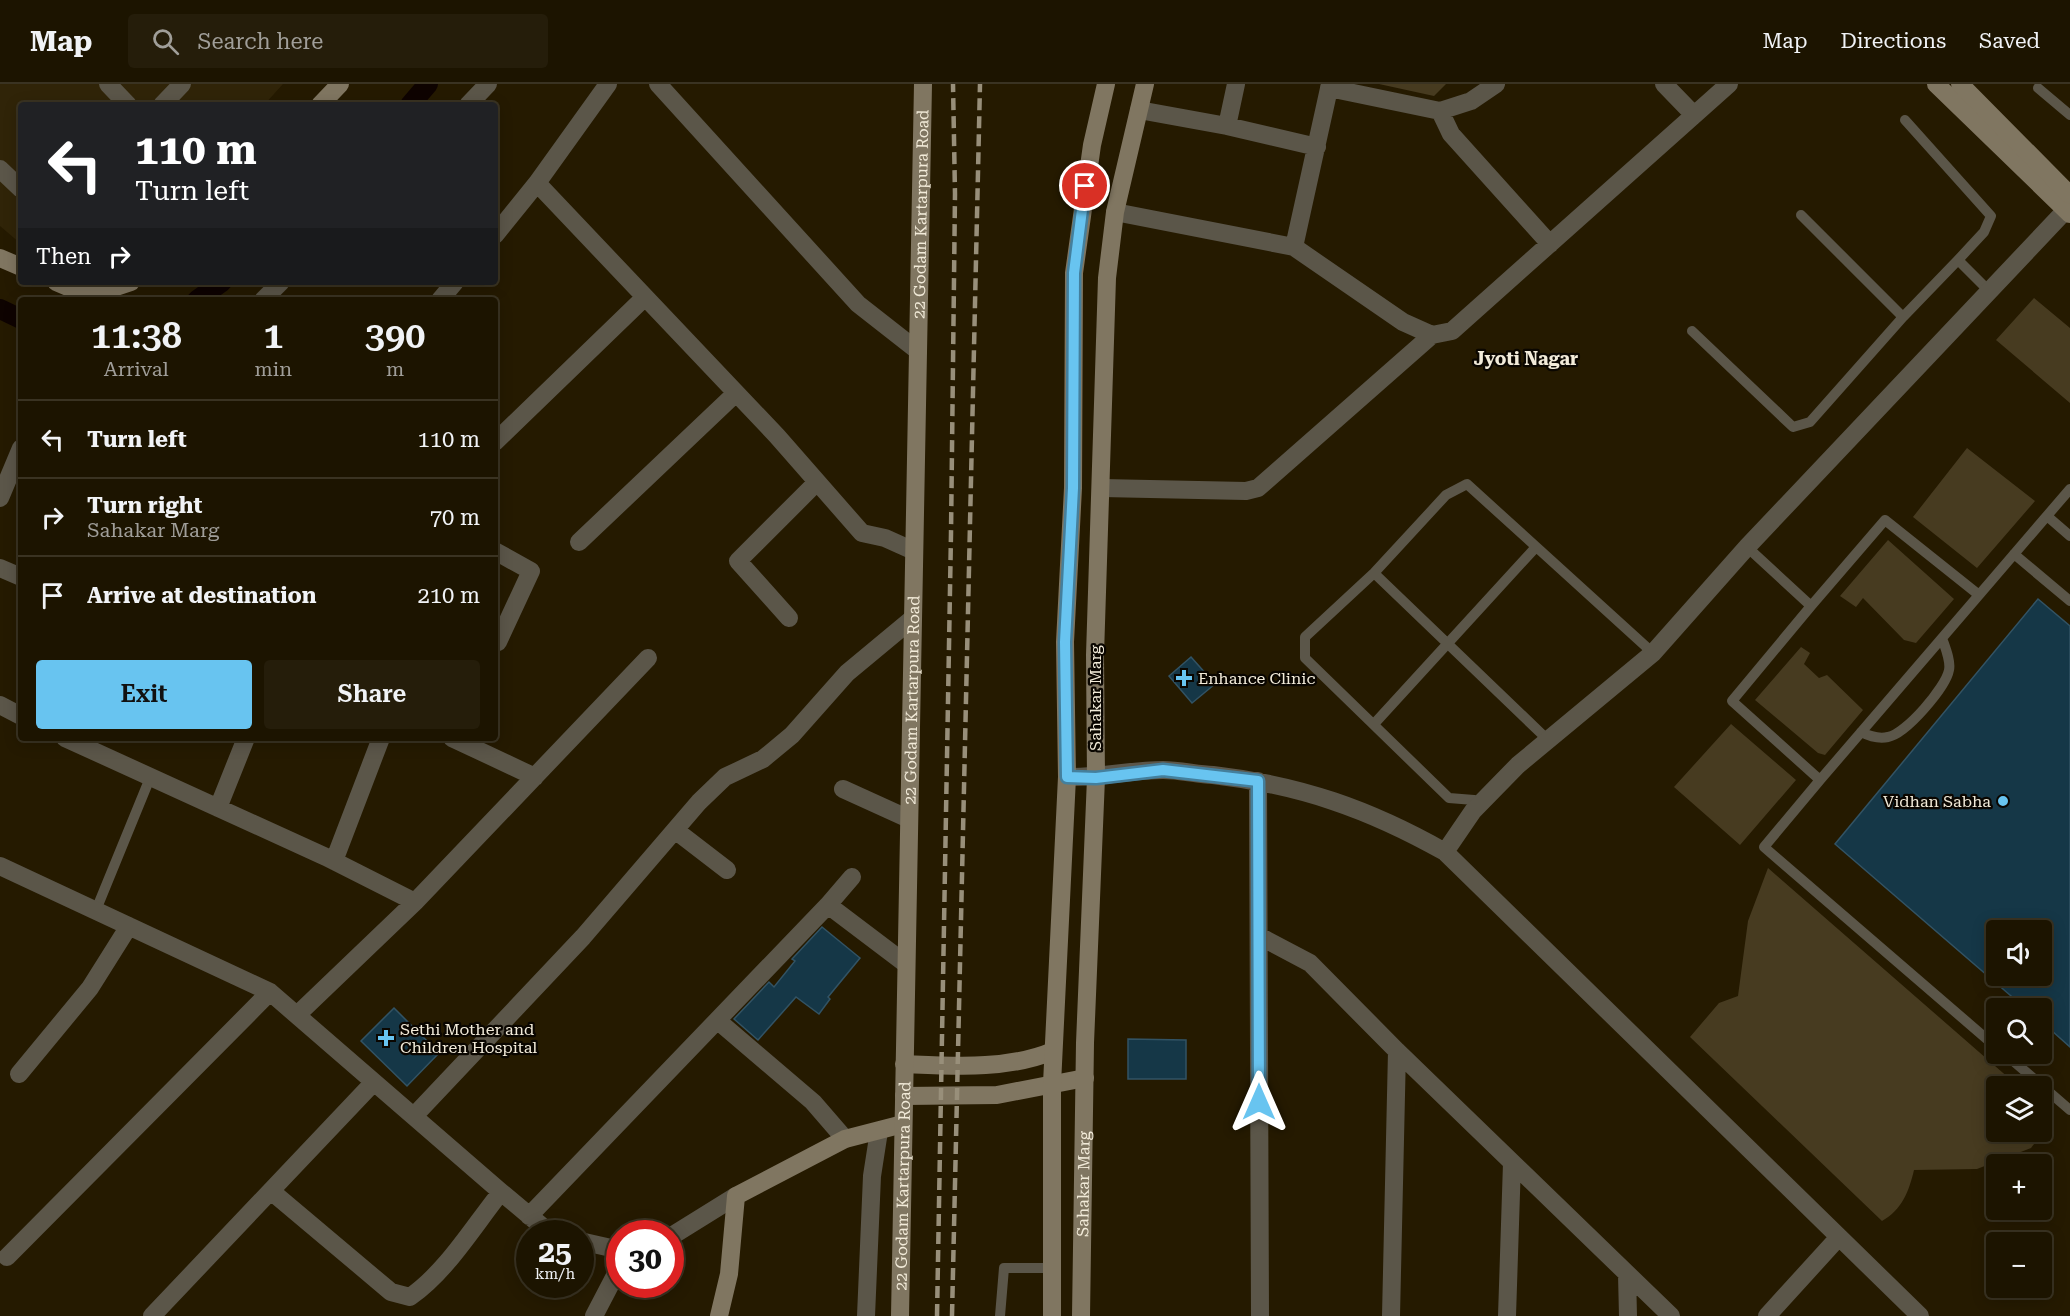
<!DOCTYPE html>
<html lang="en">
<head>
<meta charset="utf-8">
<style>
	body { margin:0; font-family:"Roboto Serif",serif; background:#251d0a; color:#f1f3f6; height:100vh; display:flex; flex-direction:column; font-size:22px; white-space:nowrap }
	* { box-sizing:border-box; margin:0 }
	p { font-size:20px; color:#a09e99 }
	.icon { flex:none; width:33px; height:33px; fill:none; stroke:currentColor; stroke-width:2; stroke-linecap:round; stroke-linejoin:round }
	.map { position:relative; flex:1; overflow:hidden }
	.panel { position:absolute; left:18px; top:213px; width:480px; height:444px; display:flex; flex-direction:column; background:#1c1400; border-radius:6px; box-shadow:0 3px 15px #0003,0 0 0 2px #3a3322 }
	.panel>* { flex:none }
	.hud { position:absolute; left:18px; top:18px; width:480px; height:183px; border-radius:6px; box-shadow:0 3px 15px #0003,0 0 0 2px #3a3322; background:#202124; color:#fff; overflow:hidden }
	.tools { position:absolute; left:1986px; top:836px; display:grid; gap:12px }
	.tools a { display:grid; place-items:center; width:66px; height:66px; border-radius:6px; background:#1c1400; box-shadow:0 3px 15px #0003,0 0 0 2px #3a3322; font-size:30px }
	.speed { position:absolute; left:516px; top:1136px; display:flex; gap:12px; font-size:30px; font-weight:700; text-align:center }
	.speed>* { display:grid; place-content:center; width:78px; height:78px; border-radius:50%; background:#1c1400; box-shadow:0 3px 15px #0003,0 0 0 2px #3a3322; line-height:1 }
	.speed small { font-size:15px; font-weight:400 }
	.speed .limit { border:9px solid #d22; background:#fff; color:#111 }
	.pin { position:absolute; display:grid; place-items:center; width:51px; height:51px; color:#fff; margin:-26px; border:3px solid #fff; border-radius:50%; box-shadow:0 2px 6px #0007 }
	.me { position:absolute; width:66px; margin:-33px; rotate:0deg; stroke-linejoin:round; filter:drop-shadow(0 0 4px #0008) }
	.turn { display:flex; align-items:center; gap:21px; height:126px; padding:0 18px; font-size:27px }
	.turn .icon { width:78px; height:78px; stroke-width:2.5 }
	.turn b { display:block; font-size:42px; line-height:51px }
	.then { display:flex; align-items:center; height:57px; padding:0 18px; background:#0003; gap:12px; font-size:22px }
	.eta { display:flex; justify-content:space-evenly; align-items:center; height:102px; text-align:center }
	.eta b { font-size:36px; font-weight:600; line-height:42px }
	.action { display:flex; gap:12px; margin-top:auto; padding:12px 18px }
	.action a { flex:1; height:69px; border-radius:6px; background:#68c4f0; color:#111; font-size:24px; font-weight:600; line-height:69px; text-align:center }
	.action a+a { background:#251d0a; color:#f1f3f6 }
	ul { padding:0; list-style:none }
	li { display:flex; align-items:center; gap:18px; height:78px; padding:0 18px; border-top:2px solid #3a3322 }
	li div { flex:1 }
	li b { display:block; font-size:22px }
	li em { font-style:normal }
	header { display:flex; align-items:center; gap:36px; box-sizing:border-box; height:84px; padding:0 30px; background:#1c1400; border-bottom:2px solid #3a3322 }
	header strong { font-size:28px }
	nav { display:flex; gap:33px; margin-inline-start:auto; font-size:21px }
	.search { width:420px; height:54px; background:#251d0a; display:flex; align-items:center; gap:15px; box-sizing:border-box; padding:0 21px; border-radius:6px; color:#a09e99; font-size:22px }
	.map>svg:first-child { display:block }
</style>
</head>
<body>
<header>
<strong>Map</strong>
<div class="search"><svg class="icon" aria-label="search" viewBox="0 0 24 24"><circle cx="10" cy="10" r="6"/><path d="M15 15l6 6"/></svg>Search here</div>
<nav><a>Map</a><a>Directions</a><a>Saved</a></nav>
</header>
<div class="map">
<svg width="2070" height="1232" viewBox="0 0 2070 1232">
	<rect width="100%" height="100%" fill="#251a00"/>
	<!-- built -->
	<path fill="#302408" d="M0 0H283L264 21H21V160L0 142Z"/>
	<!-- green -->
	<path fill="#473b20" d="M1379 0H1446L1434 12Z
		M2034 214 2070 244V319L1996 256Z
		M1967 364 2035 417 1977 484 1913 433Z
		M1888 456 1954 515 1916 559 1904 556 1863 514 1856 523 1840 512Z
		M1801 563 1810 569 1804 580 1819 594 1827 591 1863 626 1825 671 1818 669 1755 616Z
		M1731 640 1796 696 1740 761 1674 703Z
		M1768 784 2018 1002H1996V1047H2042V1022L2054 1033 2031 1064 1977 1085 1914 1086C1909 1107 1902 1126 1882 1137L1690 953 1719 919 1738 912 1748 837Z"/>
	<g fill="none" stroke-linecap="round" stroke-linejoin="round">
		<!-- canal -->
		<path stroke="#0e0300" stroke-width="20" d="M410 21 428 0
			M197 216 222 198
			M0 225 21 235"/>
	</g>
	<!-- building -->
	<path fill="#153747" stroke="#325364" stroke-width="1.5" fill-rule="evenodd" d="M2038 515 2070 542V963L2042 938V924H2025L1835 760ZM1996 846H2042V891H1996Z
		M1191 573 1215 600 1192 619 1169 592Z
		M822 843 860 874 828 913 830 915 819 930 796 913 758 956 734 935 769 898 774 903 795 877 792 875Z
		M394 924 439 969 407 1002 361 957Z
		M1128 955 1186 956V995H1128Z"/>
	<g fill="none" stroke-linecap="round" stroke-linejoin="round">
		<!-- lane -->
		<path stroke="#5b5649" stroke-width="10" d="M2038 4 2070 31
			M1905 36 1991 132 1984 148 1958 176
			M1801 131 1903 233
			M1692 247 1793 343 1810 338 1903 233 1958 176 1989 207
			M2047 432 2070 452
			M1747 463 1811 522 1732 617 1820 696 1764 763 1996 963
			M2014 470 2070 517
			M1374 489 1548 656
			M1811 522 1885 436 1979 511 2070 405
			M1374 640 1536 463
			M1861 648C1869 652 1879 655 1888 653 1906 650 1946 603 1949 586 1951 577 1945 563 1942 554
			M1820 696 1979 511
			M1479 720 1474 716 1449 714 1305 574V553L1374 489 1446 411 1467 400 1653 569
			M96 826 150 694
			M2004 969 2070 1026
			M1000 1232 1004 1184H1053"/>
		<!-- street -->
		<path stroke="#5b5649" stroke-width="18" d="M108 0 128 21
			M658 0 858 220 918 267
			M1664 0 1694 31
			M1329 4 1440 27 1471 17 1496 0
			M162 21 182 0
			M468 21 488 0
			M1139 26 1227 42 1317 63
			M1440 27 1451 50 1550 160
			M1227 42 1236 0
			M0 85 21 105
			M537 99 777 352 862 449 885 454 914 467
			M1115 128 1294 163 1403 238 1432 251 1452 247 1729 0
			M495 151 537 99 608 0
			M1294 163 1330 0
			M263 216 281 198
			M440 216 455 198
			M495 358 644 214
			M1102 404 1246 407 1258 404 1432 251
			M0 414 21 364
			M579 458 736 309
			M495 467 531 487 498 558
			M0 484 21 493
			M789 534 738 477 817 398
			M0 621 21 632
			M65 654 326 773 415 818 297 931
			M452 654 535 693
			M1067 693C1100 694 1130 686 1163 686 1179 686 1196 690 1213 691 1300 701 1369 725 1445 768L1920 1232
			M1258 697 1260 1232
			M843 705 909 735
			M218 724 246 654
			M675 746 727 786
			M1445 768 1473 727 1518 681 1653 569 1747 463 2066 126
			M334 777 381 654
			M0 782 270 908 501 1108 544 1144 558 1149
			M415 818 648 574
			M828 821 852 793
			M1259 852 1310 879 1397 967 1671 1232
			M718 937 813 1018 845 1055
			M19 990 90 904 129 842
			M414 1032 583 853 699 718 725 693 763 675 792 651 847 589 912 535
			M271 1107 391 1208 410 1213C447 1187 473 1143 501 1108
			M529 1132 828 821 906 880
			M670 1153 736 1112
			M580 1157 620 1166
			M7 1173 270 908
			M1627 1190 1628 1232
			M152 1232 374 998
			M594 1232 620 1182
			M866 1232 872 1092 879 1047
			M1391 1232 1397 967
			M1507 1232 1512 1079
			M1767 1232 1838 1154"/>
		<!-- secondary -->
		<g stroke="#807661" stroke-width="18">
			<path d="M1936 0 2070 130"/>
			<path d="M1960 0 2070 111"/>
			<path d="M320 21 340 0"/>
			<path d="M0 174 21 183"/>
			<path d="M56 198 89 212 131 198"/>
			<path d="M904 980C953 982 1008 986 1053 967"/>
			<path d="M904 1012 997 1011 1085 994"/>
			<path d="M719 1232 729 1190 736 1112 845 1055 903 1040"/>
			<path id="s1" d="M900 1232 923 0"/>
			<path d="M1052 1232V1000L1067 693 1065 558 1073 404 1074 189 1092 61 1106 0"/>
			<path id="s2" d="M1081 1232 1085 959 1096 694 1095 571 1107 194 1115 128 1145 0"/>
		</g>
		<!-- rail -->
		<path stroke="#988f7a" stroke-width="4.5" stroke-dasharray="12 6" stroke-linecap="butt" d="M937 1232 951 450 955 110 953 0
			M952 1232 980 0"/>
	</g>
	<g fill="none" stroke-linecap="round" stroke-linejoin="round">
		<!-- route casing -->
		<g stroke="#447f9c" stroke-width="15">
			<path id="route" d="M1085 102 1074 189 1073 404 1065 558 1067 693 1096 694 1163 686 1258 697 1259 1018"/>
		</g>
		<!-- route -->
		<use href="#route" stroke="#68c4f0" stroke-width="10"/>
	</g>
	<!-- markers -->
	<g fill="#68c4f0" stroke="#0a0600" stroke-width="2">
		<path d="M1181 585h6v6h6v6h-6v6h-6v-6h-6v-6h6z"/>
		<circle cx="2003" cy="717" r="6"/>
		<path d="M383 945h6v6h6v6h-6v6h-6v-6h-6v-6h6z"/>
	</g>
	<g text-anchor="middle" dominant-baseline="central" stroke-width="4.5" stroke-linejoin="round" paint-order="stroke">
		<!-- street labels -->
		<g font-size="16" fill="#f2ebd9" stroke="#0a0600">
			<text stroke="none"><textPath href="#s1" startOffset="1102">22 Godam Kartarpura Road</textPath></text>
			<text transform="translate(1095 614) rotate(-90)">Sahakar Marg</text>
			<text stroke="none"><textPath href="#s1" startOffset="616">22 Godam Kartarpura Road</textPath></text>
			<text stroke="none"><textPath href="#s2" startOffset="132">Sahakar Marg</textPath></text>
			<text stroke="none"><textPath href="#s1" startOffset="130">22 Godam Kartarpura Road</textPath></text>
		</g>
		<!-- poi labels -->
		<g font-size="16" fill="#f2ebd9" stroke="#0a0600" text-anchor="start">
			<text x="1198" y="594">Enhance Clinic</text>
			<text x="1991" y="717" text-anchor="end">Vidhan Sabha</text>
			<text x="400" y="945">Sethi Mother and<tspan x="400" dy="18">Children Hospital</tspan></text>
		</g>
		<!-- neighbourhood labels -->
		<g font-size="18" font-weight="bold" fill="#f2ebd9" stroke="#0a0600">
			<text x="1526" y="274">Jyoti Nagar</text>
		</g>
	</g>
</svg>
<div class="tools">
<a><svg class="icon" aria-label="sound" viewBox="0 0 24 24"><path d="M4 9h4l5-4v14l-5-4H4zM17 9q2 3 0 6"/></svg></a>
<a><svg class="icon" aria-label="search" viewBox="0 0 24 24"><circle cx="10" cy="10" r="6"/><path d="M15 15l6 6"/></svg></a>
<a><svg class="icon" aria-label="layers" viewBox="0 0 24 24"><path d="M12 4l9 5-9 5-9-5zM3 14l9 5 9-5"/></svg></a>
<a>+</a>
<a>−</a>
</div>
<div class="speed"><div>25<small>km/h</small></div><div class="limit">30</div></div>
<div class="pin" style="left:1085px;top:102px;background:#d93025"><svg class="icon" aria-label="arrive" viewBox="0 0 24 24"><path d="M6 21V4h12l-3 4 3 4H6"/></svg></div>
<svg class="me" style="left:1259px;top:1018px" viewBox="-20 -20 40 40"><path d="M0-17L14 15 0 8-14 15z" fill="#68c4f0" stroke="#fff" stroke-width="4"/></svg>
<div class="hud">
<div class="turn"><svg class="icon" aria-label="left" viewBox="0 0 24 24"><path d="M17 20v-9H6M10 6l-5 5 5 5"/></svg><div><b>110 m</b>Turn left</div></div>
<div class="then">Then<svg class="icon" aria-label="right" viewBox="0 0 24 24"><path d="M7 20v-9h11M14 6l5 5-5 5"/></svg></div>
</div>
<section class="panel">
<div class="eta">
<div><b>11:38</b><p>Arrival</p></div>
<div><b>1</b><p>min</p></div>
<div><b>390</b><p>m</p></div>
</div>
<ul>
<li><svg class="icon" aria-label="left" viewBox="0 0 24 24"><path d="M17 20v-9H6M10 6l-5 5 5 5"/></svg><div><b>Turn left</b></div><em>110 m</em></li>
<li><svg class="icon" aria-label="right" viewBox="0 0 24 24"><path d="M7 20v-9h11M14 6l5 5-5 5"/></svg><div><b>Turn right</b><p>Sahakar Marg</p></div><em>70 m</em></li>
<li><svg class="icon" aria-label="arrive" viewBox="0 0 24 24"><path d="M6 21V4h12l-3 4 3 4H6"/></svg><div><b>Arrive at destination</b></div><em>210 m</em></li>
</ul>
<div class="action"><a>Exit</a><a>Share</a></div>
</section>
</div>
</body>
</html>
